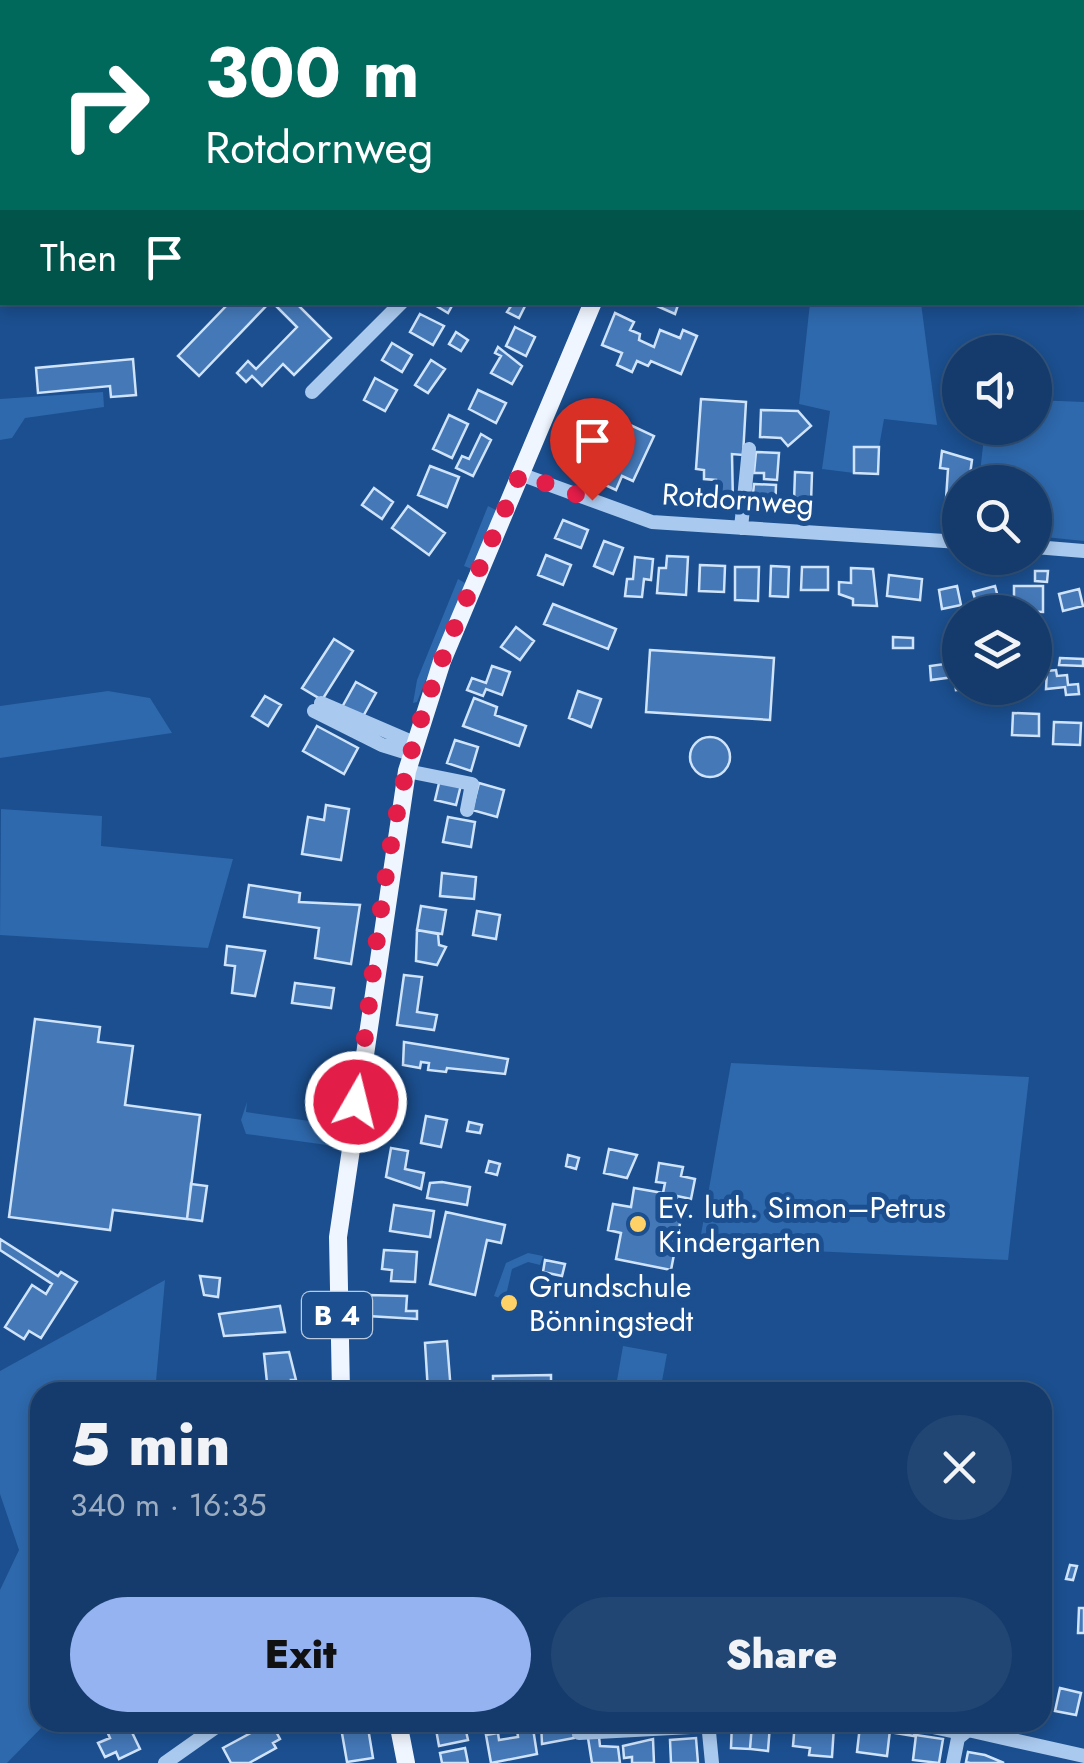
<!DOCTYPE html>
<html lang="en">
<head>
<meta charset="utf-8">
<style>
	body { margin:0; font-family:Jost,sans-serif; background:#214673; color:#f1f3f6; height:100vh; display:flex; flex-direction:column; font-size:38px; white-space:nowrap }
	* { box-sizing:border-box; margin:0 }
	p { font-size:32px; color:#9dadc1 }
	.icon { flex:none; width:55px; height:55px; fill:none; stroke:currentColor; stroke-width:2; stroke-linecap:round; stroke-linejoin:round }
	.map { position:relative; flex:1; overflow:hidden }
	.details { position:absolute; left:30px; top:1382px; width:1022px; height:350px; display:flex; flex-direction:column; background:#143b6b; border-radius:30px; box-shadow:0 5px 15px #0003,0 0 0 2px #33557e }
	.details>* { flex:none }
	.banner { position:absolute; left:0px; top:0px; width:1085px; height:305px; box-shadow:0 5px 15px #0003,0 0 0 2px #33557e; background:#00695c; color:#fff; overflow:hidden }
	.controls { position:absolute; left:942px; top:335px; display:grid; gap:20px }
	.controls a { display:grid; place-items:center; width:110px; height:110px; border-radius:50%; background:#143b6b; box-shadow:0 5px 15px #0003,0 0 0 2px #33557e; font-size:50px }
	.pin { position:absolute; display:grid; place-items:center; width:85px; height:85px; color:#fff; margin:-102px -42px; border-radius:50% 50% 50% 0; rotate:-45deg; box-shadow:0 0 10px #0007 }
	.pin .icon { rotate:45deg }
	.me { position:absolute; width:110px; margin:-55px; rotate:8deg; stroke-linejoin:round; filter:drop-shadow(0 0 8px #0008) }
	.turn { display:flex; align-items:center; gap:35px; height:210px; padding:0 40px; font-size:45px }
	.turn .icon { width:130px; height:130px; stroke-width:2.5 }
	.turn b { display:block; font-size:70px; line-height:85px }
	.then { display:flex; align-items:center; height:95px; padding:0 40px; background:#0003; gap:20px; font-size:38px }
	.round { display:grid; place-items:center; flex:none; width:105px; height:105px; border-radius:52px; background:#214673 }
	.headline { display:flex; align-items:center; justify-content:space-between; height:170px; padding:0 40px }
	h1 { font-size:60px; font-weight:800; line-height:75px }
	.action { display:flex; gap:20px; margin-top:auto; padding:20px 40px }
	.action a { flex:1; height:115px; border-radius:60px; background:#95b2f1; color:#111; font-size:40px; font-weight:800; line-height:115px; text-align:center }
	.action a+a { background:#214673; color:#f1f3f6 }
	.map>svg:first-child { display:block }
</style>
</head>
<body>
<div class="map">
<svg width="1084" height="1763" viewBox="0 0 1084 1763">
	<rect width="100%" height="100%" fill="#1b4f8f"/>
	<!-- green -->
	<path fill="#2e69ad" d="M810 303H921L937 425 884 419 879 447H855L854 473 822 469 830 411 799 404Z
		M103 392 104 407 25 418 12 438 0 440V399Z
		M1035 400 1084 402V541L1035 536V482H979L985 428H1035Z
		M488 506 496 510 472 569 464 566Z
		M458 579 465 583 417 702 413 703 417 680Z
		M108 691 150 698 172 733 0 758V706Z
		M1 809 102 816 101 846 233 859 208 948 0 935Z
		M731 1063 1029 1077 1008 1260 699 1246Z
		M247 1102 246 1112 331 1124 327 1145 246 1134 241 1120Z
		M528 1253 543 1256 540 1265 528 1262 512 1269 505 1300 494 1296 506 1263Z
		M165 1280 155 1392H40V1664L36 1667 40 1722 46 1723 7 1763H0V1590L19 1550 0 1494V1371Z
		M623 1346 667 1354 660 1392H615Z"/>
	<!-- building -->
	<path fill="#4478b7" stroke="#cfe3fa" stroke-width="2.5" d="M230 302H270L199 376 178 356Z
		M272 302H295L331 338 294 375 283 364 262 386 252 376 246 382 237 373 248 361 256 369 297 327Z
		M430 302H454L448 313Z
		M505 302H527L519 318 507 312 511 306Z
		M648 302H679L675 314Z
		M615 313 634 322 630 330 640 334 639 340 654 347 660 330 680 338 683 330 697 336 681 374 651 361 648 366 637 361 632 372 617 365 622 353 602 345Z
		M420 314 444 326 433 345 410 332Z
		M515 327 535 337 526 356 506 346Z
		M456 332 468 340 461 351 449 344Z
		M392 343 412 355 402 372 382 360Z
		M498 347 522 366 512 384 491 373 501 356 495 353Z
		M133 359 136 395 111 397 110 386 38 393 36 368Z
		M431 360 445 369 428 393 415 385Z
		M375 378 397 390 385 411 364 400Z
		M478 390 506 403 496 423 469 409Z
		M701 399 746 402 743 455 732 454 733 504 715 503 716 480 704 479V470L696 469Z
		M761 410 798 411 811 426 788 446 781 438 760 437Z
		M449 415 468 424 452 458 433 449Z
		M609 415 654 436 633 481 622 476 616 490 581 474Z
		M481 434 491 440 473 476 456 468 462 456 469 459Z
		M854 447H879L878 474 854 473Z
		M942 451 972 460 969 482H960V500L946 499 948 469 940 468Z
		M756 452 779 453 777 480 764 479V473H754Z
		M430 466 459 477 447 507 418 495Z
		M795 472 812 473 811 503 794 502Z
		M754 484 776 485 775 512 761 511 762 505 752 504Z
		M374 488 393 502 382 519 362 505Z
		M408 506 445 533 429 555 392 528Z
		M563 520 588 530 581 548 555 538Z
		M604 541 623 548 613 574 594 566Z
		M546 555 571 565 563 585 538 575Z
		M667 556 688 557 686 595 657 593 659 568H666Z
		M635 557 653 559 651 580 644 579 642 597 625 596 627 579H633Z
		M700 565 725 566 724 592 699 591Z
		M771 566 789 567 788 597 770 596Z
		M735 567H759L758 601 735 600Z
		M802 567H828V590H801Z
		M851 568 873 569 877 606 853 605V599L839 594V582L851 583Z
		M1035 571H1048L1047 582 1035 581Z
		M889 575 922 579 920 600 887 596Z
		M957 586 961 605 942 609 939 590Z
		M995 586 1002 612 978 610 973 592Z
		M1014 586H1043V612L1014 611Z
		M1079 589 1083 606 1063 611 1059 594Z
		M553 604 616 629 608 649 544 624Z
		M516 627 534 641 520 660 501 647Z
		M893 637 913 638V648H893Z
		M334 639 353 651 322 700 302 688Z
		M650 650 774 658 770 720 646 712Z
		M1060 658 1083 659V666L1059 665Z
		M960 662V688H973L956 690 954 677 931 680 930 666Z
		M492 666 510 672 502 695 486 689 483 696 467 690 472 678 486 683Z
		M1056 670 1057 676 1067 675 1068 685 1078 684 1079 694 1066 695 1065 687 1046 689 1047 671Z
		M356 682 376 693 361 720 341 709Z
		M578 691 601 699 591 727 569 718Z
		M265 696 281 705 268 726 252 716Z
		M474 698 497 707 495 715 526 726 519 746 463 726Z
		M1013 713 1039 714V736L1012 735Z
		M1054 722 1081 723 1080 745 1053 744Z
		M317 726 358 748 344 774 303 751Z
		M690 757a20 20 0 1 1 40 0a20 20 0 1 1-40 0Z
		M455 740 478 747 471 771 447 763Z
		M440 779 461 785 456 805 435 800Z
		M479 783 504 790 497 817 472 810Z
		M326 805 349 809 341 860 302 854 308 817 324 820Z
		M448 817 475 822 471 847 443 842Z
		M442 873 476 877 474 899 440 896Z
		M249 885 300 893 299 902 360 905 351 964 315 958 319 928 244 917Z
		M421 906 446 910 442 934 417 930Z
		M477 911 500 915 496 939 473 935Z
		M417 930 438 934 439 945 446 947 437 965 416 961Z
		M227 946 265 951 255 996 232 993 235 966 225 965Z
		M404 975 422 977 417 1012 437 1015 434 1030 397 1025Z
		M295 983 334 988 331 1008 292 1003Z
		M35 1019 100 1027 98 1042 133 1046 125 1105 200 1115 187 1219 113 1210 110 1230 9 1217Z
		M404 1042 508 1059 505 1074 447 1068 446 1072 428 1070 429 1063 421 1062 420 1068 403 1065Z
		M376 1111 387 1113 385 1124 374 1122Z
		M426 1116 447 1120 441 1147 421 1143Z
		M469 1122 482 1125 480 1133 467 1131Z
		M391 1148 408 1151 405 1169 424 1173 421 1189 386 1177Z
		M609 1149 637 1155 627 1178 604 1173Z
		M568 1155 579 1158 576 1169 566 1166Z
		M489 1161 500 1164 497 1175 486 1172Z
		M659 1163 683 1167 681 1176 695 1179 691 1199 677 1196 674 1212 682 1213 671 1270 616 1259 621 1233 608 1230 613 1204 631 1207 634 1188 663 1193 665 1183 656 1182Z
		M442 1182 470 1187 467 1205 427 1198 430 1183Z
		M191 1184 207 1186 202 1221 187 1219Z
		M394 1205 434 1211 430 1237 390 1231Z
		M446 1212 505 1225 501 1243 487 1240 475 1295 430 1284Z
		M0 1239 58 1276 61 1272 77 1282 41 1338 29 1331 24 1339 5 1327 32 1285 46 1294 52 1284 0 1250Z
		M384 1250 417 1252 415 1282 391 1281 392 1270 382 1269Z
		M545 1260 565 1264 562 1276 543 1272Z
		M200 1276 220 1278 218 1297 204 1295Z
		M368 1295 407 1296 406 1311H417V1319L368 1316Z
		M280 1306 285 1332 224 1336 219 1314Z
		M447 1341 451 1392H428L425 1343Z
		M289 1352 296 1380H291L293 1392H268L264 1354Z
		M551 1375V1392H493V1376Z
		M1070 1565 1077 1566 1073 1580 1066 1579Z
		M1079 1608H1084V1633H1078Z
		M1060 1688 1081 1693 1076 1715 1055 1711Z
		M121 1722H127L140 1749 119 1759 116 1752 105 1757 98 1743 110 1738 106 1729Z
		M271 1722 280 1739 273 1743 276 1748 249 1763H231L223 1748Z
		M340 1722H367L373 1758 347 1762Z
		M464 1722 468 1740 439 1746 435 1724Z
		M516 1722H532L537 1754 491 1763 486 1735 498 1733 499 1740 518 1737Z
		M541 1722H572L574 1738 542 1744Z
		M732 1722 752 1724 750 1749 731 1748Z
		M795 1722H839L834 1726 832 1757 809 1755 810 1748 793 1746Z
		M752 1724 770 1725 768 1751 750 1749Z
		M896 1724 916 1728 914 1736 895 1733Z
		M860 1726 890 1730 887 1756 857 1752Z
		M916 1735 943 1739 939 1763 913 1760Z
		M599 1737 600 1746 618 1747 620 1763H592L588 1738Z
		M696 1738 698 1763H671L670 1740Z
		M653 1739 654 1763H632V1757L624 1758 623 1746Z
		M465 1748 468 1763H442L440 1753Z
		M968 1752 985 1755 1004 1763H970L966 1762Z"/>
	<g fill="none" stroke-linecap="round" stroke-linejoin="round">
		<!-- minor -->
		<path stroke="#a9c9ee" stroke-width="14" d="M146 0 148 2
			M312 392 402 302
			M520 474 652 522 960 542
			M741 528 749 449
			M1035 547 1084 551
			M321 703 414 743
			M314 711 382 745 411 754
			M407 771 472 784 467 810
			M337 1327 364 1328
			M708 1722 712 1763
			M909 1722 961 1733 962 1727
			M579 1733 709 1726
			M165 1763 223 1722
			M953 1763 958 1738 968 1730 1084 1756"/>
		<!-- major -->
		<path stroke="#f0f6ff" stroke-width="18" d="M719 2 720 0
			M341 1392 338 1237 407 771 442 661 593 302
			M398 1722 406 1763"/>
	</g>
	<g fill="none" stroke-linecap="round" stroke-linejoin="round">
		<!-- route -->
		<path stroke="#e11d48" stroke-width="18" stroke-dasharray="0 32.4" d="M356 1102C374 983 381 858 414 742 441 650 483 562 520 474L592 500"/>
	</g>
	<!-- markers -->
	<g fill="#ffd166" stroke="#1b4f8f" stroke-width="4">
		<circle cx="638" cy="1224" r="10"/>
		<circle cx="509" cy="1303" r="10"/>
	</g>
	<g text-anchor="middle" dominant-baseline="central" stroke-width="10" stroke-linejoin="round" paint-order="stroke">
		<!-- shield labels -->
		<rect fill="#1b4f8f" stroke="#bbcadd" stroke-width="2.5" x="302" y="1292" width="70" height="46" rx="8"/>
		<g font-size="28" font-weight="bold" fill="#fff">
			<text x="337" y="1315">B 4</text>
		</g>
		<!-- street labels -->
		<g font-size="30" fill="#fff" stroke="#1b4f8f">
			<text transform="translate(738 499) rotate(4)">Rotdornweg</text>
		</g>
		<!-- poi labels -->
		<g font-size="30" fill="#fff" stroke="#1b4f8f" text-anchor="start">
			<text x="658" y="1207">Ev. luth. Simon–Petrus<tspan x="658" dy="34">Kindergarten</tspan></text>
			<text x="529" y="1286">Grundschule<tspan x="529" dy="34">Bönningstedt</tspan></text>
		</g>
	</g>
</svg>
<div class="controls">
<a><svg class="icon" aria-label="sound" viewBox="0 0 24 24"><path d="M4 9h4l5-4v14l-5-4H4zM17 9q2 3 0 6"/></svg></a>
<a><svg class="icon" aria-label="search" viewBox="0 0 24 24"><circle cx="10" cy="10" r="6"/><path d="M15 15l6 6"/></svg></a>
<a><svg class="icon" aria-label="layers" viewBox="0 0 24 24"><path d="M12 4l9 5-9 5-9-5zM3 14l9 5 9-5"/></svg></a>
</div>
<div class="pin" style="left:592px;top:500px;background:#d93025"><svg class="icon" aria-label="arrive" viewBox="0 0 24 24"><path d="M6 21V4h12l-3 4 3 4H6"/></svg></div>
<svg class="me" style="left:356px;top:1102px" viewBox="-20 -20 40 40"><circle r="17" fill="#e11d48" stroke="#fff" stroke-width="3"/><path d="M0-11L8 9 0 5-8 9z" fill="#fff"/></svg>
<div class="banner">
<div class="turn"><svg class="icon" aria-label="right" viewBox="0 0 24 24"><path d="M7 20v-9h11M14 6l5 5-5 5"/></svg><div><b>300 m</b>Rotdornweg</div></div>
<div class="then">Then<svg class="icon" aria-label="arrive" viewBox="0 0 24 24"><path d="M6 21V4h12l-3 4 3 4H6"/></svg></div>
</div>
<section class="details">
<div class="headline"><div><h1>5 min</h1><p>340 m · 16:35</p></div><a class="round"><svg class="icon" aria-label="close" viewBox="0 0 24 24"><path d="M6 6l12 12M18 6L6 18"/></svg></a></div>
<div class="action"><a>Exit</a><a>Share</a></div>
</section>
</div>
</body>
</html>
